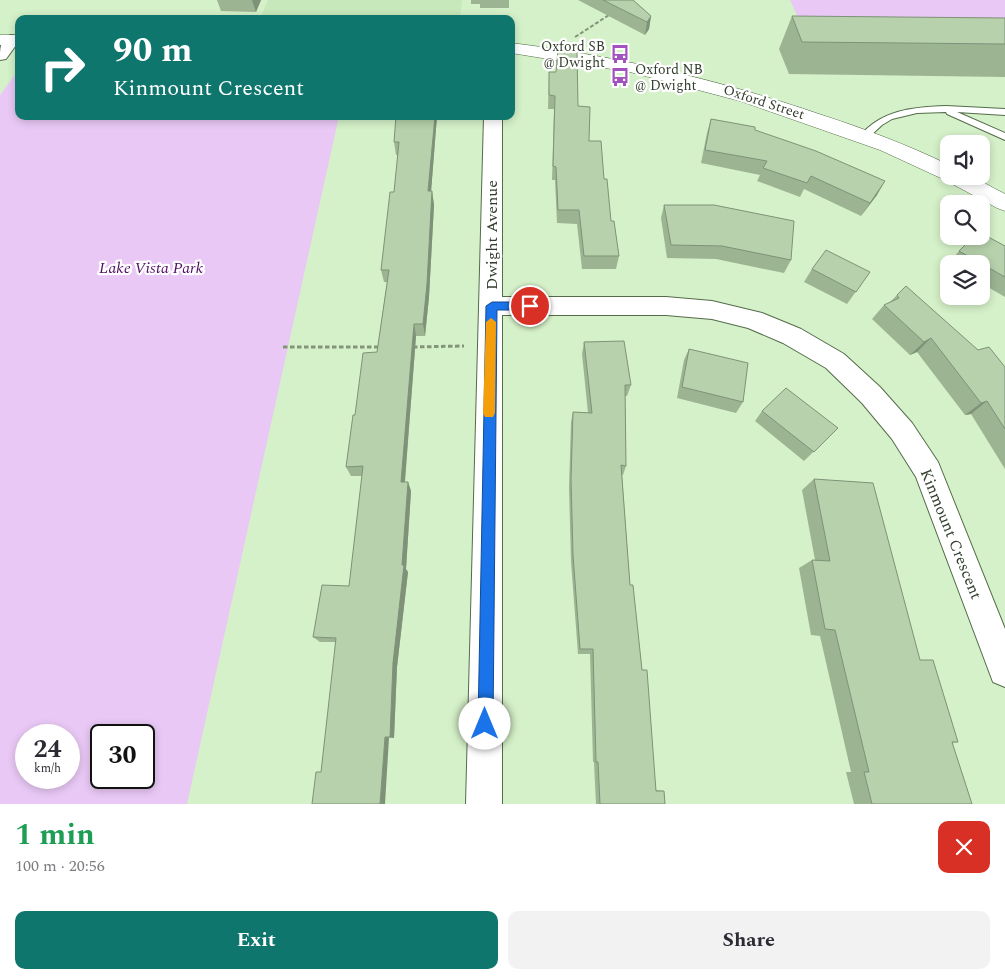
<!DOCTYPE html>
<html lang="en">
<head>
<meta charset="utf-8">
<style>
	body { margin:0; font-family:Spectral,serif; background:#f2f2f3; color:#2b2b33; height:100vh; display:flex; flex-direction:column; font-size:19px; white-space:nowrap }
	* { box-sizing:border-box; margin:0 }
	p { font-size:16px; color:#7c7c81 }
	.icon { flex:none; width:28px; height:28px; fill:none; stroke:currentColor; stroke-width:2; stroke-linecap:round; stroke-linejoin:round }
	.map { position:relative; height:804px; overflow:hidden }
	.side { display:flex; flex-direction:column; background:#fff; flex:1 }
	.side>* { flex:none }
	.top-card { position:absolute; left:15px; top:15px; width:500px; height:105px; border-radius:10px; box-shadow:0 2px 8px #0003; background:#0f766e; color:#fff; overflow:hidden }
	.tools { position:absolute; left:940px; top:135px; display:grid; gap:10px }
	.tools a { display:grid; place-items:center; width:50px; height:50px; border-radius:10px; background:#fff; box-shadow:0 2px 8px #0003; font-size:25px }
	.speed { position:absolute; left:15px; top:724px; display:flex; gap:10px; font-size:25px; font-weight:700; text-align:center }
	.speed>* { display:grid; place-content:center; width:65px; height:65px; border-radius:50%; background:#fff; box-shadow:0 2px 8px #0003; line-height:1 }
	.speed small { font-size:12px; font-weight:400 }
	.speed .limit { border:2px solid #111; border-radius:8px; background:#fff; color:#111 }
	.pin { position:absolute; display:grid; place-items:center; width:42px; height:42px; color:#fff; margin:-21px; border:2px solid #fff; border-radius:50%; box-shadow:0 1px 5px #0007 }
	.me { position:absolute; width:55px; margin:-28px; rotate:0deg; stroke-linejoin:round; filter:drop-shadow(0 0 4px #0008) }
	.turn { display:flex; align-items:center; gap:18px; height:105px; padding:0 15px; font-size:22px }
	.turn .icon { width:65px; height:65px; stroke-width:2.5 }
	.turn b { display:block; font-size:35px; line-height:42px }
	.round { display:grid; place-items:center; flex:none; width:52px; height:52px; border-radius:10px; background:#f2f2f3 }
	.overview { display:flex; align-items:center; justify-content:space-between; height:85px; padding:0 15px }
	h1 { font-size:30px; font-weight:700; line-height:38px; color:#1e9e55 }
	.primary-button { display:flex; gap:10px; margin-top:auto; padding:10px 15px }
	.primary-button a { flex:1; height:58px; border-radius:10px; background:#0f766e; color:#fff; font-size:20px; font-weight:700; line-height:58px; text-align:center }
	.primary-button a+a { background:#f2f2f3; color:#2b2b33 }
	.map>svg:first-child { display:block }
</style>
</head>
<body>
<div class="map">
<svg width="1005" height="804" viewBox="0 0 1005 804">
	<rect width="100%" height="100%" fill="#d5f1c9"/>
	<!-- built -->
	<path fill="#c7e8ba" d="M268 0H462L460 19H260Z"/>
	<!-- green -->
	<path fill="#e9c8f5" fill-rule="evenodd" d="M790 0H1005V38L806 35Z
		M19 69V116H339L187 804H0V95ZM26 735H69V778H26ZM101 735H144V778H101Z"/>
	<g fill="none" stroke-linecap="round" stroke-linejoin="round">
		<!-- service casing -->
		<g stroke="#546c4a" stroke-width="2">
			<path id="service" d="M946 106 1005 109V115L957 112 1005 133V140L947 114 946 112 917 113 892 119 882 125 867 139H861L859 137C881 110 913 107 946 106Z"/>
		</g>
		<!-- minor casing -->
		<g stroke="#546c4a" stroke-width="2">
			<path id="minor" d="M11 35 17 36 19 41 6 59 0 60C0 49 0 38 11 35Z
				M484 116H502V297H666L712 301 762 313 801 329 844 354 880 387 912 423 938 462 1005 629V687L993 682 916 477 892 439 862 403 826 368 783 343 748 328 712 319 666 315H502V804H466Z"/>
		</g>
		<!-- tertiary casing -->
		<g stroke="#546c4a" stroke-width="1">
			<path id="tertiary" d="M0 35H19V45H0Z
				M511 43C617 56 720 80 822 115 865 129 908 145 949 165V176H971L1005 194V211L997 208 945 180 880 150 740 101 630 72 511 53Z"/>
		</g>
		<!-- path-far1 -->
		<path stroke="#829579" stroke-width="2" stroke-dasharray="4 2" stroke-linecap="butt" d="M575 37 609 15"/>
		<!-- path -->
		<path stroke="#829579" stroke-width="3" stroke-dasharray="4.5 2.5" stroke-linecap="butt" d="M283 347H381
			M413 347 464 346"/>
		<!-- service -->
		<use href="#service" fill="#fff" fill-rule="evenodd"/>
		<!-- minor -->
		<use href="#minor" fill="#fff" fill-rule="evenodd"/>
		<!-- tertiary -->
		<use href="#tertiary" fill="#fff" fill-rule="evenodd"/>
	</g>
	<!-- wall -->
	<path fill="#9db493" d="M217 0H261L256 12 221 11Z
		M471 0H509V8H480V4H471Z
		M578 0H633L651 16 649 29 645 35Z
		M792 16 1005 18V77L789 74 779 49Z
		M549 72 578 106 589 141 604 179 611 221 619 256 616 269H582L577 224 557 223 555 180H552L554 109H548Z
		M396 116H437L431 191H432L434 205 429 297 425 336H416L405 482H408L411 491 406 569 408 572 397 667 394 738H389L321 772 336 642H320L313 637 349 586 362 476H351L346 467 355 415 377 352 387 282H384L381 270 394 192 398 155H396L394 142Z
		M711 119 755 130 877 195 861 216 804 189 800 197 757 181 760 175 701 163 707 133Z
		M664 205 791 260 784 273 716 259 667 258 661 218Z
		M1005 246V297L981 283V264H948L959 251Z
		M812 269 870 272 847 304 804 282Z
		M897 295 978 350 1005 367V469L971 414 965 415 917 352 910 355 872 319 884 305 890 302Z
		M584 342 631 385 627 396H625L626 466 623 475H622L630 585 642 670 656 790 664 791 665 804H596L594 762H593L590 654H578L571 562 569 488 571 422 573 412 588 413 582 354Z
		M689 349 743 402 736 413 677 398 684 360Z
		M762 411 838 428 804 461 755 421Z
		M814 479 920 660 958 742 952 743 972 804H854L846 772H851L820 636 811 635 799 568 812 560H815L802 490Z"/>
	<!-- shaded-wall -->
	<path fill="#7f9278" d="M252 0H261L256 12Z
		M651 16 649 29 645 35 647 22Z
		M435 116H437L430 205 428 191Z
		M885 181 877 195 861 216 870 203Z
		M432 191 434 205 429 297 425 336 423 324Z
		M414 324 416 336 404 491 401 482Z
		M931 338 917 352 910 355 924 342Z
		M987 401 971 414 965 415 981 403Z
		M408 482 411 491 406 569 408 572 397 667 394 738 390 737 393 663 402 565Z
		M385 737 389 738 385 804H380Z"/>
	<!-- building -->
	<path fill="#b6d1ab" stroke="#7f9278" d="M603 0H633L651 16 647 22Z
		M792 16 1005 18V44L802 42Z
		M558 49 577 51 578 106 590 107 589 141H601L604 179H607L611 221H614L619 256H584L579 210H558L556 167 553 166 555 96 549 95V72H556Z
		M396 116H435L428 191H432L427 284 423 324H414L401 482H408L402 565H404L393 663 390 737H385L380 804H312L316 772H321L336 638 313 637 322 585 349 586 363 466 346 467 353 415H355L363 353 377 352 389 270H381L390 192H394L399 142H394Z
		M711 119 755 127V130L816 151 885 181 870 203 811 176 807 183 763 168 767 161 705 150Z
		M664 205H714L794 221 791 260 722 246 671 245Z
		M981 233 1005 246V277L959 251 974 236H981Z
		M826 250 870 272 856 292 812 269Z
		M906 286 978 350 989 347 1005 367V429L987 401 981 403 931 338 924 342 884 305 899 298 897 295Z
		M624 341 631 385H625L626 466 621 465 630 585H633L642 670H647L656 791H664L665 804H600L598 762H596L593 649H580L573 555 571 479 573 412 592 413 584 342Z
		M689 349 748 363 743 402 682 387Z
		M786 388 838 428 814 452 762 411Z
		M814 479 873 483 920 660H933L958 742H952L972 804H872L864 772H869L835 630 825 629 812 560 830 561Z"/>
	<!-- route -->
	<path fill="#1a73e8" stroke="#114b97" d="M492 302H530L535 306 530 310H497L493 724 491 730 485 732 480 730 478 724 486 306Z"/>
	<!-- slow -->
	<path fill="#f59e0b" d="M491 318 496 322 495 413 493 417H485L483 413 486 322Z"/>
	<!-- icons -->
	<defs>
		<g id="bus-bare" transform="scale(1.5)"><path d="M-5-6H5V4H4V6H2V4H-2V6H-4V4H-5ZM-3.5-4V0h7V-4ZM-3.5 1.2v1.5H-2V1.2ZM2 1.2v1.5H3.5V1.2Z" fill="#a552c1" stroke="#fff" stroke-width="2.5" paint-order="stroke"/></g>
	</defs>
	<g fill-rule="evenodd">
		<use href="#bus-bare" x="620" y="54"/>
		<use href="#bus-bare" x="620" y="77"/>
	</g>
	<g text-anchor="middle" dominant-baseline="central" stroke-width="4.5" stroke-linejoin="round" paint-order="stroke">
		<!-- far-poi labels -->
		<g font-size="14" fill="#323d2d" stroke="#fff" text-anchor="end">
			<text x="605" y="46">Oxford SB<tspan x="605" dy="16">@ Dwight</tspan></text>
			<text x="635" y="69" text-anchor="start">Oxford NB<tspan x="635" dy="16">@ Dwight</tspan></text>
		</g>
		<!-- far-street labels -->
		<g font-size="14" fill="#323d2d" stroke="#fff">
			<text transform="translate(764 102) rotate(18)">Oxford Street</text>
		</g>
		<!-- street labels -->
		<g font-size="16" fill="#323d2d" stroke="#fff">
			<text transform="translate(492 235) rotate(-90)">Dwight Avenue</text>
			<text transform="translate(951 534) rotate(68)">Kinmount Crescent</text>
		</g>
		<!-- park labels -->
		<g font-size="16" font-style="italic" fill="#500e64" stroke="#fff">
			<text x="151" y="268">Lake Vista Park</text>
		</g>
	</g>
</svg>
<div class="tools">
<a><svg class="icon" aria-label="sound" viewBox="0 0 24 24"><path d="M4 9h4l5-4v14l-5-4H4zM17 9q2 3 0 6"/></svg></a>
<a><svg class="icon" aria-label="search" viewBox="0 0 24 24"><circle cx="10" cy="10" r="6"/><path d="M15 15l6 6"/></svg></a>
<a><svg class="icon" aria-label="layers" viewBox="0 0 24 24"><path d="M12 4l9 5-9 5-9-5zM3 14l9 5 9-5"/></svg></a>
</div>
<div class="speed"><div>24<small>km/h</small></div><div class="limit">30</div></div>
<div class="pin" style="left:530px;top:306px;background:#d93025"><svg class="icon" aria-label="arrive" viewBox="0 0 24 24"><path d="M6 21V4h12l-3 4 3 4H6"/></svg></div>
<svg class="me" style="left:485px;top:724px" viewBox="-20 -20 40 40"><circle r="19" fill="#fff"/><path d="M0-13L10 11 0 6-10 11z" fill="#1a73e8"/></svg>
<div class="top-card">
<div class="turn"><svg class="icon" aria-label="right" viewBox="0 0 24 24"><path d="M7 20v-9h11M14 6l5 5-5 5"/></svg><div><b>90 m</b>Kinmount Crescent</div></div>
</div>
</div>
<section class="side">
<div class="overview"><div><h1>1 min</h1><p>100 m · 20:56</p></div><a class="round" style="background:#d93025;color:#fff"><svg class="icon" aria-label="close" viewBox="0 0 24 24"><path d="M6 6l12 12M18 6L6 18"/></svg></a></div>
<div class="primary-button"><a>Exit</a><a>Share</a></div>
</section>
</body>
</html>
